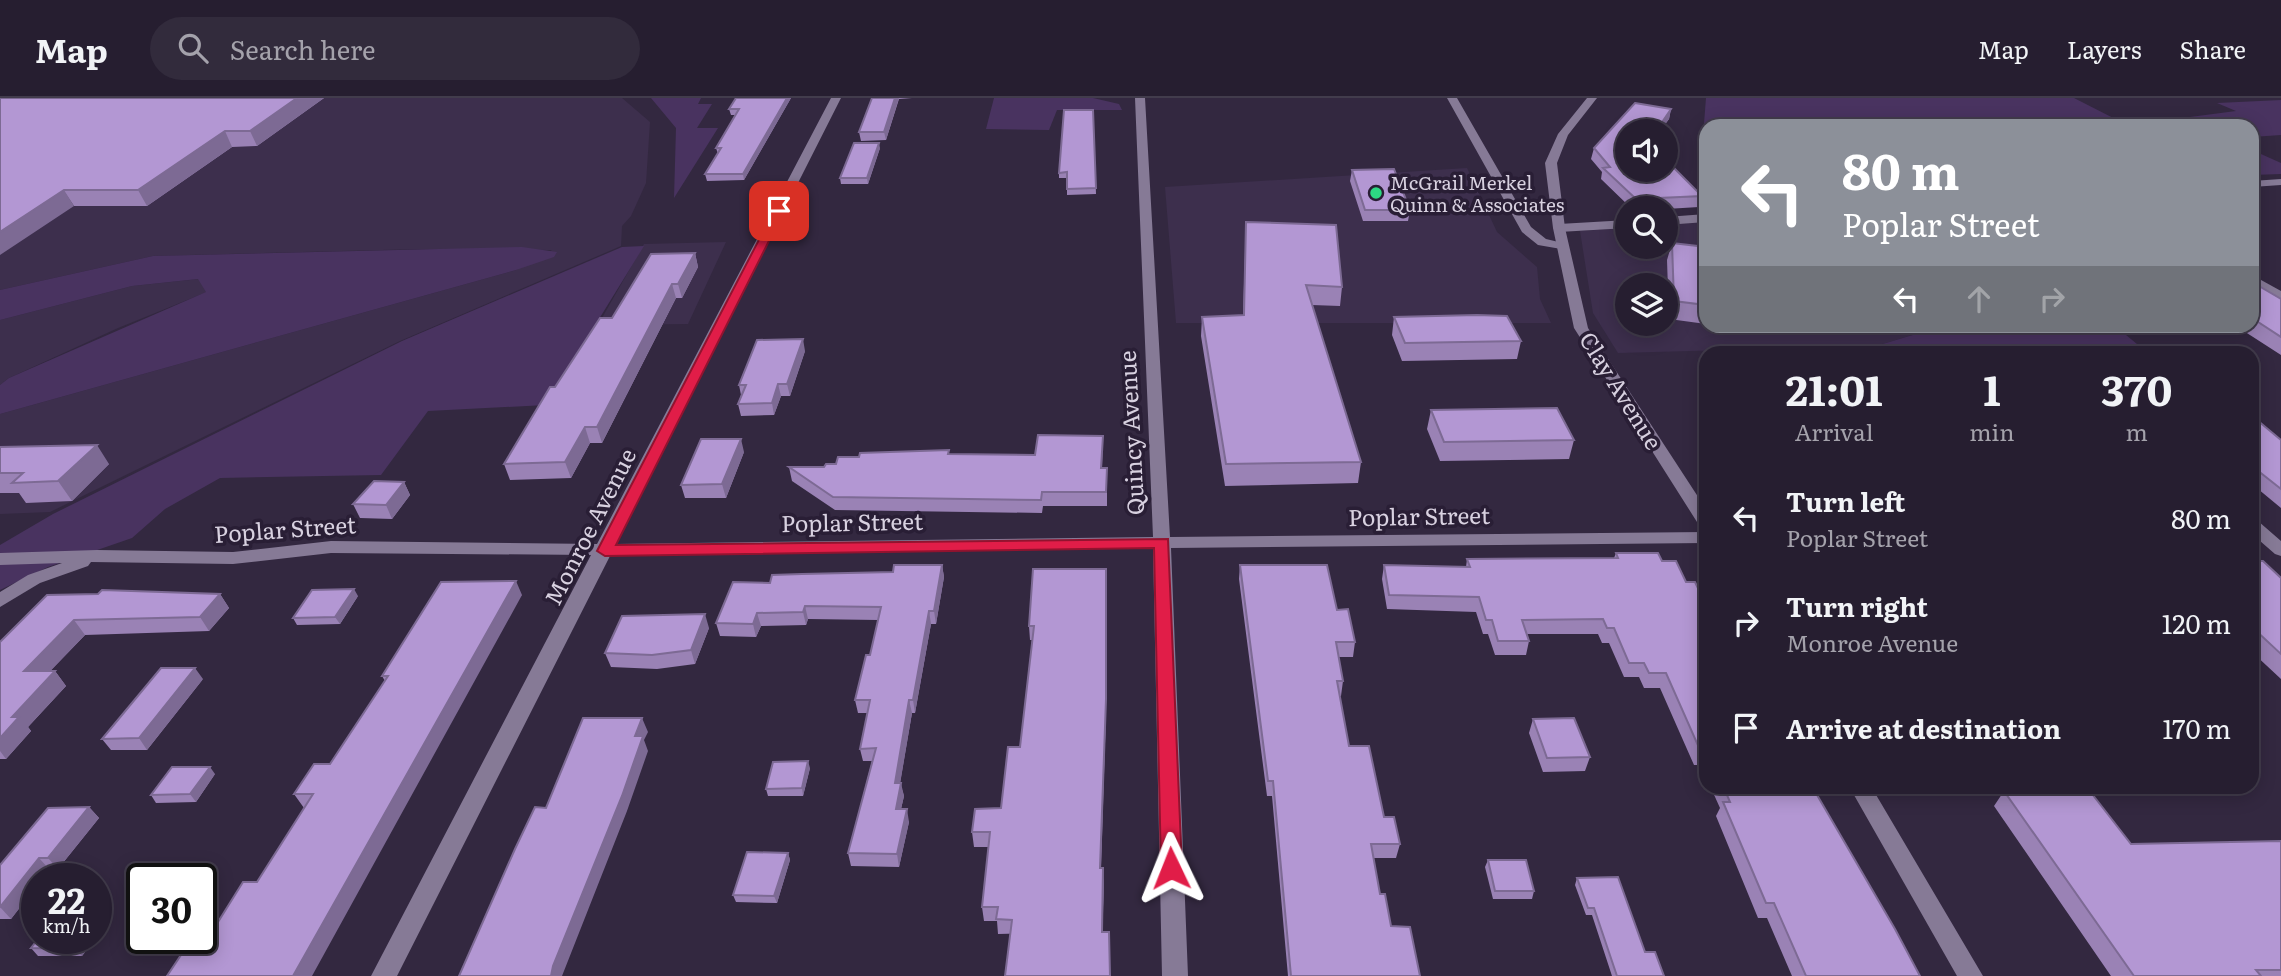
<!DOCTYPE html>
<html lang="en">
<head>
<meta charset="utf-8">
<style>
	body { margin:0; font-family:Literata,serif; background:#322b3c; color:#f1f3f6; height:100vh; display:flex; flex-direction:column; font-size:26px; white-space:nowrap }
	* { box-sizing:border-box; margin:0 }
	p { font-size:23px; color:#a4a2ab }
	.icon { flex:none; width:38px; height:38px; fill:none; stroke:currentColor; stroke-width:2; stroke-linecap:round; stroke-linejoin:round }
	.map { position:relative; flex:1; overflow:hidden }
	.side { position:absolute; left:1699px; top:248px; width:560px; height:448px; display:flex; flex-direction:column; background:#261e30; border-radius:21px; box-shadow:0 4px 18px #0003,0 0 0 2px #423c4c }
	.side>* { flex:none }
	.guide { position:absolute; left:1699px; top:21px; width:560px; height:214px; border-radius:21px; box-shadow:0 4px 18px #0003,0 0 0 2px #423c4c; background:#8c9099; color:#fff; overflow:hidden }
	.buttons { position:absolute; left:1615px; top:21px; display:grid; gap:14px }
	.buttons a { display:grid; place-items:center; width:63px; height:63px; border-radius:50%; background:#261e30; box-shadow:0 4px 18px #0003,0 0 0 2px #423c4c; font-size:35px }
	.speed { position:absolute; left:21px; top:765px; display:flex; gap:14px; font-size:35px; font-weight:700; text-align:center }
	.speed>* { display:grid; place-content:center; width:91px; height:91px; border-radius:50%; background:#261e30; box-shadow:0 4px 18px #0003,0 0 0 2px #423c4c; line-height:1 }
	.speed small { font-size:18px; font-weight:400 }
	.speed .limit { border:4px solid #111; border-radius:10px; background:#fff; color:#111 }
	.pin { position:absolute; display:grid; place-items:center; width:60px; height:60px; color:#fff; margin:-30px; border-radius:14px; box-shadow:0 4px 10px #0006 }
	.me { position:absolute; width:77px; margin:-38px; rotate:358deg; stroke-linejoin:round; filter:drop-shadow(0 0 5px #0008) }
	.turn { display:flex; align-items:center; gap:24px; height:147px; padding:0 28px; font-size:32px }
	.turn .icon { width:91px; height:91px; stroke-width:2.5 }
	.turn b { display:block; font-size:49px; line-height:60px }
	.lanes { display:flex; align-items:center; height:66px; padding:0 28px; background:#0003; justify-content:center; gap:35px; direction:ltr }
	.lanes .off { opacity:.35 }
	.eta { display:flex; justify-content:space-evenly; align-items:center; height:119px; text-align:center }
	.eta b { font-size:42px; font-weight:700; line-height:49px }
	ul { padding:0; list-style:none }
	li { display:flex; align-items:center; gap:21px; height:105px; padding:0 28px }
	li div { flex:1 }
	li b { display:block; font-size:26px }
	li em { font-style:normal }
	header { display:flex; align-items:center; gap:42px; box-sizing:border-box; height:98px; padding:0 35px; background:#261e30; border-bottom:2px solid #423c4c }
	header strong { font-size:33px }
	nav { display:flex; gap:38px; margin-inline-start:auto; font-size:24px }
	.search { width:490px; height:63px; background:#322b3c; display:flex; align-items:center; gap:18px; box-sizing:border-box; padding:0 24px; border-radius:38px; color:#a4a2ab; font-size:26px }
	.map>svg:first-child { display:block }
</style>
</head>
<body>
<header>
<strong>Map</strong>
<div class="search"><svg class="icon" aria-label="search" viewBox="0 0 24 24"><circle cx="10" cy="10" r="6"/><path d="M15 15l6 6"/></svg>Search here</div>
<nav><a>Map</a><a>Layers</a><a>Share</a></nav>
</header>
<div class="map">
<svg width="2281" height="878" viewBox="0 0 2281 878">
	<rect width="100%" height="100%" fill="#332840"/>
	<!-- built -->
	<path fill="#3d2f4d" fill-rule="evenodd" d="M0 0H622L650 24 646 85 631 118 622 128 621 148 400 243 50 414 0 416V316L516 172 552 152 421 151 153 158 0 192Z
		M1467 70 1497 134 1537 169 1540 201 1551 225H1176L1165 89Z
		M1706 124V228H1920L1916 236 1876 248 1618 255 1593 215 1580 133 1627 130 1628 149H1666V127ZM1628 187H1666V226H1628Z
		M726 144 688 226 598 227 644 146Z
		M199 181 207 194 118 230 9 280 0 287V222L132 188Z"/>
	<!-- green -->
	<path fill="#493360" d="M651 0H701L698 6H712L697 30H718L674 100 676 30Z
		M994 0H1093L1119 6 1122 12H1057L1049 32 986 31Z
		M1706 0H2074L2129 28H1706V40L1703 38Z
		M2281 2V37L2252 39V28H2210L2190 19 2236 13 2217 5Z
		M2252 52 2281 65V76L2252 77Z
		M644 148 546 307 428 313 381 377 220 380 165 411 132 440 48 469 0 492V447L53 416 402 243 622 149Z
		M522 149 557 154 554 159 516 172 0 316V287L9 280 206 194 198 181 132 188 0 222V192L153 158Z
		M1920 228H2115L2148 255 1883 256 1876 248 1916 236Z"/>
	<g fill="none" stroke-linecap="round" stroke-linejoin="round">
		<!-- street -->
		<path fill="#867a96" fill-rule="evenodd" d="M831 0H841L615 446 1153 439 1135 0H1145L1170 439 1706 434V445L1171 450 1188 878H1162L1153 450 610 458 397 878H371L591 457 331 455 233 466 91 464 88 468 40 485 0 509V494L28 477 62 465 0 467V455L97 452 233 454 331 443 597 446Z
			M1447 0H1457L1531 129 1546 141 1567 146V152L1538 147 1522 134Z
			M2281 81V87L2252 89V83Z
			M1706 116V124L1666 127V119Z
			M1628 122V130L1559 134 1553 130 1559 126Z
			M2252 177 2281 193V203L2252 187Z
			M2252 422 2258 423 2281 443V458L2275 456 2252 436Z"/>
		<!-- secondary -->
		<path fill="#867a96" fill-rule="evenodd" d="M1587 0H1597L1568 37 1557 65 1565 130 1588 230 1706 411V429L1697 424 1574 230 1553 130 1545 65 1558 36Z
			M1850 690H1872L1983 878H1957Z"/>
	</g>
	<!-- wall -->
	<path fill="#9a82b5" d="M0 0H324L257 48 232 49 147 108H74Z
		M791 0 744 82 707 83 705 76 718 56 716 50 735 17H731L729 11Z
		M872 0H912L899 1 886 42 861 43 859 34Z
		M1635 5 1671 11 1669 21 1660 33H1628V72H1666V62L1702 98 1699 109 1666 111 1631 110 1601 81 1602 74 1591 61 1594 50Z
		M1093 12 1096 96 1067 97V80H1059V75Z
		M880 50 868 86H841L840 80Z
		M1352 72 1410 112 1408 123H1363L1350 83Z
		M1246 124 1342 189 1340 208 1312 207 1361 364 1358 385 1225 388 1201 238 1202 219 1243 217Z
		M1672 145 1706 149V226L1669 221 1667 162Z
		M695 155 698 169 682 200H676L602 345H590L571 380 510 382 504 366 555 289 612 220Z
		M2252 184 2281 201V257L2236 228H2252Z
		M1394 219 1521 243 1517 261 1402 263 1392 237Z
		M1718 228H1754L1753 232Z
		M805 253 790 298H781L774 317 741 318 738 306 741 297 739 287Z
		M1431 312 1574 342 1569 361 1440 363 1427 331Z
		M2252 322 2281 342V410L2252 386Z
		M1103 338 1102 370H1107V408H1043L1042 415 835 412 792 383 789 369H824L836 366 949 356 1035 357Z
		M0 349 109 366 72 403 26 405 19 395H0Z
		M744 354 726 400H685L681 387Z
		M404 384 410 397 392 421 360 420 353 406Z
		M1616 455 1662 463 1686 484 1706 505V679L1701 667H1694L1660 590H1644L1639 579H1624L1609 545H1602L1598 536H1527L1529 543 1526 557H1495L1488 536H1483L1476 514 1387 511 1382 481 1384 467 1466 469 1467 461 1614 460Z
		M2252 462 2281 480V581L2252 554Z
		M942 467 944 479 936 526H931L915 615H912L900 685 904 698 901 711 909 724 899 769 851 768 848 755 872 663H863L860 651 868 615H858L855 602 870 557 878 522 808 521 806 527 761 528 756 539 720 538 716 525 770 485 893 474Z
		M1240 467 1337 512 1355 544 1353 559H1338L1343 583 1341 598H1340L1349 648 1384 719 1400 746 1396 760H1373L1380 796 1391 828 1420 878H1288L1272 698H1267L1239 481Z
		M1033 471 1106 615 1101 770 1104 784 1102 834 998 836 997 823H984L982 809 989 749H974L972 734 1001 710 1020 649 1032 542H1030L1029 528Z
		M220 496 229 510 209 533 85 537 50 573H55L66 588 28 629 31 633 6 661H0V544L47 497Z
		M522 497 203 848 257 784 304 710 294 696 330 666 385 583 382 578Z
		M358 498 340 526 297 527 293 520Z
		M709 530 695 566 657 571 611 569 605 555Z
		M203 581 147 652H111L102 641Z
		M1533 621 1590 659 1585 673 1543 674 1529 635Z
		M810 670 803 698H768L766 691Z
		M215 676 196 704 156 705 151 697Z
		M1711 690H1813L1920 878H1792L1767 820H1758L1716 718 1720 710Z
		M2004 693 2131 746 2281 743V878H2111L1994 708Z
		M89 709 99 720 58 771H49L11 821H0V767Z
		M788 755 790 762 777 805 736 804 733 797Z
		M1488 762 1534 793 1532 801H1493L1485 769Z
		M1577 780 1645 854 1664 878H1612L1592 817H1586L1575 787Z
		M39 840H96L82 858H38L31 850Z"/>
	<!-- shaded-wall -->
	<path fill="#7d6a94" d="M297 0H324L257 48 250 33Z
		M787 0H791L744 82 743 76Z
		M895 0H899L886 42 884 34Z
		M1671 11 1669 21 1660 33H1656Z
		M225 33 232 49 147 108 138 92Z
		M879 45 880 50 868 86 867 80Z
		M64 92 74 108 0 157V134Z
		M695 155 698 169 682 200 678 186Z
		M672 186 676 200 602 345 597 329Z
		M803 241 805 253 790 298 787 286Z
		M778 286 781 298 774 317 772 305Z
		M585 329 590 345 571 380 565 364Z
		M741 341 744 354 726 400 722 386Z
		M97 347 109 366 72 403 58 383Z
		M404 384 410 397 392 421 386 407Z
		M942 467 944 479 936 526 934 513Z
		M1106 471V615L1100 784V770Z
		M516 483 522 497 312 878H293Z
		M354 491 358 498 340 526 335 519Z
		M220 496 229 510 209 533 200 519Z
		M805 508 808 521 806 527 803 514Z
		M929 513 931 526 915 615 913 602Z
		M757 515 761 528 756 539 753 526Z
		M705 516 709 530 695 566 691 552Z
		M74 522 85 537 36 588 24 573Z
		M195 570 203 581 147 652 139 640Z
		M55 573 66 588 28 629 31 633 6 661 0 653V640L12 619Z
		M909 602 912 615 898 698 895 685Z
		M642 620 648 634 644 642 648 653 627 713 562 878H551L553 868Z
		M808 663 810 670 803 698 802 690Z
		M210 669 215 676 196 704 190 696Z
		M901 685 904 698 898 724 896 711Z
		M89 709 99 720 58 771 48 760Z
		M907 711 909 724 899 769 897 756Z
		M788 755 790 762 777 805 774 798Z
		M39 760 49 771 42 780H37V788L11 821 0 809Z
		M1103 770 1104 784 1102 849V834Z
		M102 816 108 823 96 839V823Z
		M83 840H96L82 858 75 851Z"/>
	<!-- building -->
	<path fill="#b397d3" stroke="#7d6a94" stroke-width="2" d="M0 0H297L250 33H225L138 92H64L0 134Z
		M736 0H787L743 76H705L721 50H716L739 11H729Z
		M872 0H895L884 34H859Z
		M1635 5 1671 11 1656 33H1628V72H1666V62L1702 98 1636 101 1603 70 1610 69 1594 50Z
		M1064 12H1093L1096 90 1067 91V74L1059 75Z
		M854 45H879L867 80H840Z
		M1394 71 1410 112H1365L1352 72Z
		M1246 124 1336 127 1342 189 1306 187 1361 364 1226 366 1202 219 1244 217Z
		M1672 145 1706 149V207L1674 203Z
		M695 155 678 186H672L597 329H585L565 364 504 366 550 289H555L600 220H612L651 156Z
		M2252 184 2281 201V239L2252 220Z
		M1477 217 1507 218 1521 243 1405 245 1394 219Z
		M803 241 787 286H778L772 305 738 306 746 287H739L757 242Z
		M1557 310 1574 342 1444 344 1431 312Z
		M2252 322H2257L2281 342V391L2252 368Z
		M1038 337 1103 338 1101 370H1107L1106 394H1042L1041 402 833 399 789 369H824L826 366H836L838 359H859L860 355 949 352 948 356 1035 357Z
		M701 341H741L722 386 681 387Z
		M97 347 58 383 12 385 23 375H0V349Z
		M374 383 404 384 386 407 353 406Z
		M1616 455H1658L1662 463H1676L1686 484H1695L1705 505H1706V652H1700L1666 575H1649L1644 565H1629L1614 530H1607L1603 521 1522 522 1529 543H1498L1492 522H1486L1479 499 1389 497 1384 467 1470 469 1467 461 1618 460Z
		M2252 462 2253 463H2263L2281 480V556L2252 529Z
		M894 467H942L934 513H929L913 602H909L895 685H901L896 711H907L897 756 848 755 876 650 860 651 870 602H855L866 557H870L881 509 805 508 803 514 757 515 753 526 716 525 733 484 770 485 772 477 802 476 893 474Z
		M1240 467H1327L1337 512 1348 511 1355 544H1336L1343 583H1337L1349 648H1369L1384 719H1394L1400 746H1371L1380 796H1385L1391 828 1410 829 1420 878H1291L1273 683H1268Z
		M1033 471H1106V601L1100 770H1103L1102 834H1109L1110 878H1005L1012 822 996 821 998 809H982L990 734H972L975 711 1001 710 1008 649H1020L1034 528H1029Z
		M516 483 293 878H167L187 848H203L243 784H257L313 696H294L314 666H330L388 578H382L441 484Z
		M354 491 335 519 293 520 312 492Z
		M102 492 220 496 200 519 74 522 24 573H55L12 619H19L0 640V544L47 497 98 496Z
		M705 516 691 552 652 557 605 555 622 518Z
		M161 570H195L139 640 102 641Z
		M583 620H642L635 638H643L622 698 553 868 551 878H459L515 751 535 709 546 710Z
		M1574 620 1590 659 1547 660 1533 621Z
		M808 663 802 690 766 691 773 664Z
		M172 669H210L190 696 151 697Z
		M1724 690H1813L1895 831 1920 878H1806L1774 805H1766L1723 704H1730Z
		M2089 692 2131 746 2281 743V872H2256L2261 878H2134L2004 693Z
		M89 709 48 760H39L0 809V767L48 710Z
		M747 754 788 755 774 798 733 797Z
		M1488 762H1526L1534 793H1495Z
		M1618 779 1645 854H1655L1664 878H1617L1594 810H1588L1577 780Z
		M96 816H102L96 823Z
		M39 840H83L75 851 31 850Z"/>
	<!-- route -->
	<path fill="#e11d48" stroke="#92132f" stroke-width="2" d="M775 111 784 113 616 447 1168 441 1182 770 1179 776 1171 778 1164 776 1161 770 1154 450 605 458 597 453Z"/>
	<!-- markers -->
	<circle fill="#2dd883" stroke="#291e35" stroke-width="2.5" cx="1376" cy="95" r="7"/>
	<g text-anchor="middle" dominant-baseline="central" stroke-width="7" stroke-linejoin="round" paint-order="stroke">
		<!-- far-poi labels -->
		<g font-size="19" fill="#d8d1e0" stroke="#291e35" text-anchor="start">
			<text x="1390" y="84">McGrail Merkel<tspan x="1390" dy="22">Quinn &amp; Associates</tspan></text>
		</g>
		<!-- street labels -->
		<g font-size="23" fill="#d8d1e0" stroke="#291e35">
			<text transform="translate(1622 292) rotate(58)">Clay Avenue</text>
			<text transform="translate(1130 335) rotate(-93)">Quincy Avenue</text>
			<text transform="translate(1419 417) rotate(-1)">Poplar Street</text>
			<text transform="translate(852 423) rotate(-1)">Poplar Street</text>
			<text transform="translate(589 428) rotate(-63)">Monroe Avenue</text>
			<text transform="translate(285 430) rotate(-4)">Poplar Street</text>
		</g>
	</g>
</svg>
<div class="buttons">
<a><svg class="icon" aria-label="sound" viewBox="0 0 24 24"><path d="M4 9h4l5-4v14l-5-4H4zM17 9q2 3 0 6"/></svg></a>
<a><svg class="icon" aria-label="search" viewBox="0 0 24 24"><circle cx="10" cy="10" r="6"/><path d="M15 15l6 6"/></svg></a>
<a><svg class="icon" aria-label="layers" viewBox="0 0 24 24"><path d="M12 4l9 5-9 5-9-5zM3 14l9 5 9-5"/></svg></a>
</div>
<div class="speed"><div>22<small>km/h</small></div><div class="limit">30</div></div>
<div class="pin" style="left:779px;top:113px;background:#d93025"><svg class="icon" aria-label="arrive" viewBox="0 0 24 24"><path d="M6 21V4h12l-3 4 3 4H6"/></svg></div>
<svg class="me" style="left:1171px;top:770px" viewBox="-20 -20 40 40"><path d="M0-17L14 15 0 8-14 15z" fill="#e11d48" stroke="#fff" stroke-width="4"/></svg>
<div class="guide">
<div class="turn"><svg class="icon" aria-label="left" viewBox="0 0 24 24"><path d="M17 20v-9H6M10 6l-5 5 5 5"/></svg><div><b>80 m</b>Poplar Street</div></div>
<div class="lanes"><svg class="icon" aria-label="left" viewBox="0 0 24 24"><path d="M17 20v-9H6M10 6l-5 5 5 5"/></svg><svg class="icon off" aria-label="ahead" viewBox="0 0 24 24"><path d="M12 20V5M6 11l6-6 6 6"/></svg><svg class="icon off" aria-label="right" viewBox="0 0 24 24"><path d="M7 20v-9h11M14 6l5 5-5 5"/></svg></div>
</div>
<section class="side">
<div class="eta">
<div><b>21:01</b><p>Arrival</p></div>
<div><b>1</b><p>min</p></div>
<div><b>370</b><p>m</p></div>
</div>
<ul>
<li><svg class="icon" aria-label="left" viewBox="0 0 24 24"><path d="M17 20v-9H6M10 6l-5 5 5 5"/></svg><div><b>Turn left</b><p>Poplar Street</p></div><em>80 m</em></li>
<li><svg class="icon" aria-label="right" viewBox="0 0 24 24"><path d="M7 20v-9h11M14 6l5 5-5 5"/></svg><div><b>Turn right</b><p>Monroe Avenue</p></div><em>120 m</em></li>
<li><svg class="icon" aria-label="arrive" viewBox="0 0 24 24"><path d="M6 21V4h12l-3 4 3 4H6"/></svg><div><b>Arrive at destination</b></div><em>170 m</em></li>
</ul>
</section>
</div>
</body>
</html>
